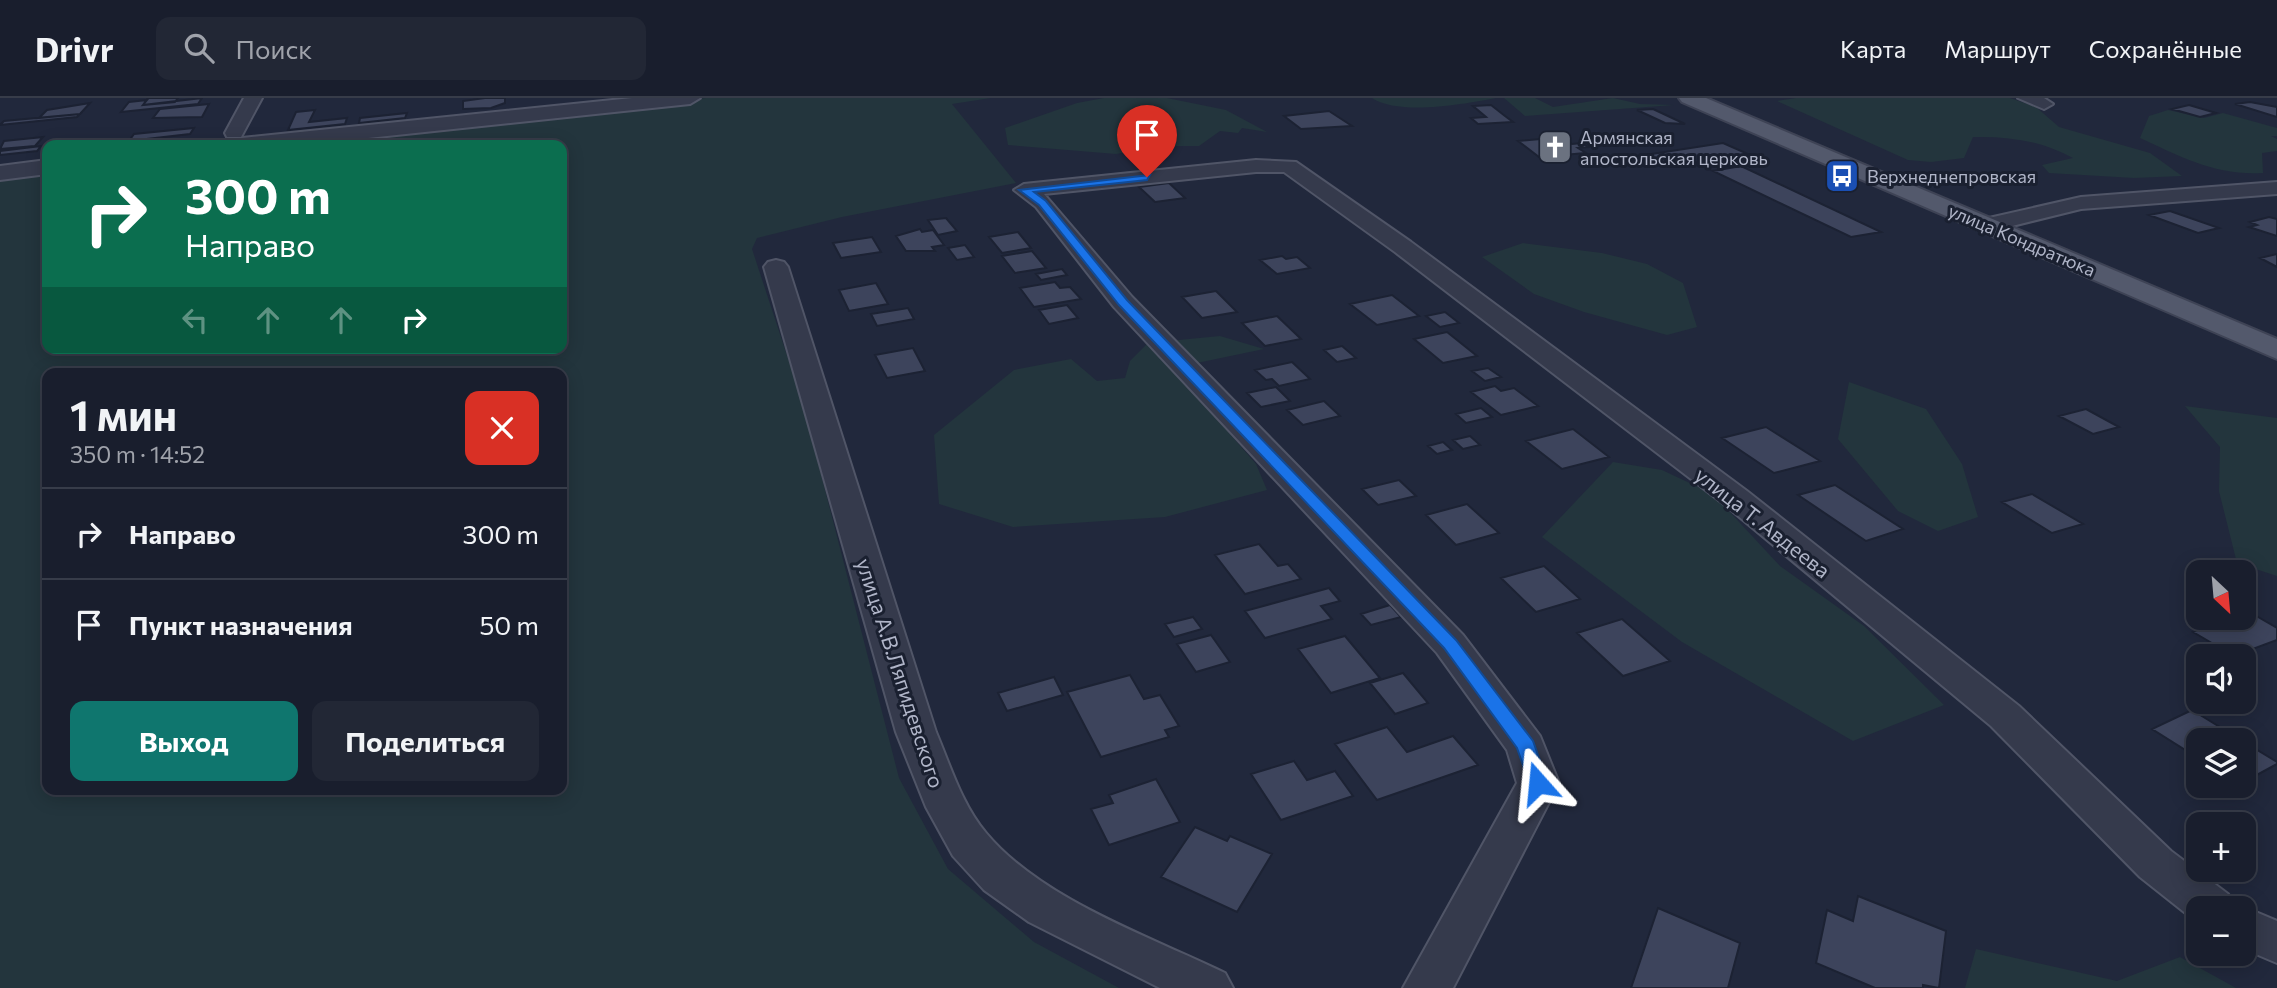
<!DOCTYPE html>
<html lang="ru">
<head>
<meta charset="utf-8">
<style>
	body { margin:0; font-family:Commissioner,sans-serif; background:#222735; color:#f1f3f6; height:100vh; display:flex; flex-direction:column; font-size:26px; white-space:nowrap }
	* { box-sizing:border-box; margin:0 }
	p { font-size:23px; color:#9fa2aa }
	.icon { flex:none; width:38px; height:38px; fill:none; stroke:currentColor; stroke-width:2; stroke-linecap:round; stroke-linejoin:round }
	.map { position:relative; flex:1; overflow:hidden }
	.side { position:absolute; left:42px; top:270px; width:525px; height:427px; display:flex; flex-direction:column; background:#191e2d; border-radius:14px; box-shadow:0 4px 18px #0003,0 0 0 2px #373c49 }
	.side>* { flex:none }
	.banner { position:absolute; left:42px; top:42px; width:525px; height:214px; border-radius:14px; box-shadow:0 4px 18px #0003,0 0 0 2px #373c49; background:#0b6e4f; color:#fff; overflow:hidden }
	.needle { width:46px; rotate:154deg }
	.tools { position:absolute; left:2186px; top:462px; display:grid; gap:14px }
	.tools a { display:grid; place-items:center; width:70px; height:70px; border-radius:14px; background:#191e2d; box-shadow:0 4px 18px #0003,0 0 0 2px #373c49; font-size:35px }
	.pin { position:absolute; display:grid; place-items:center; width:60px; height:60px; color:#fff; margin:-72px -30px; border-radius:50% 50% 50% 0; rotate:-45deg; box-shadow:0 0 7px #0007 }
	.pin .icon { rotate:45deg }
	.me { position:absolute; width:77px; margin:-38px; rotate:342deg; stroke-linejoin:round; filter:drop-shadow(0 0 5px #0008) }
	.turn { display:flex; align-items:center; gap:24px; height:147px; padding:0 28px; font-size:32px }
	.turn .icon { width:91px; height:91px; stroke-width:2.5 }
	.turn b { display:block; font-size:49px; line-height:60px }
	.lanes { display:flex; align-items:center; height:66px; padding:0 28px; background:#0003; justify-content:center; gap:35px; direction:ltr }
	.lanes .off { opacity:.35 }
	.round { display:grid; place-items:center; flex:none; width:74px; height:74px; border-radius:14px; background:#222735 }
	.summary { display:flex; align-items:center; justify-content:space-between; height:119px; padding:0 28px }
	h1 { font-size:42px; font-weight:700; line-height:52px }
	.button { display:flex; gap:14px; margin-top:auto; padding:14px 28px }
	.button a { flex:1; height:80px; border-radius:14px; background:#0f766e; color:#fff; font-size:28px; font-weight:700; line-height:80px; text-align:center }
	.button a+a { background:#222735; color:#f1f3f6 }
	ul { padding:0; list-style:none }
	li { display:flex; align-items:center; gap:21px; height:91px; padding:0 28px; border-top:2px solid #373c49 }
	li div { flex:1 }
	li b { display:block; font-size:26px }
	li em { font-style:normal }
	header { display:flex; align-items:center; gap:42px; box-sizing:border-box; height:98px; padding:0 35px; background:#191e2d; border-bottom:2px solid #373c49 }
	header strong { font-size:33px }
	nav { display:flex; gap:38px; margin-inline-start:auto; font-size:24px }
	.search { width:490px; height:63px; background:#222735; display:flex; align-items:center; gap:18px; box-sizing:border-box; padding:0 24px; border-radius:14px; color:#9fa2aa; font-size:26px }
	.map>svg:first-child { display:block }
</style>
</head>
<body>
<header>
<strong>Drivr</strong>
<div class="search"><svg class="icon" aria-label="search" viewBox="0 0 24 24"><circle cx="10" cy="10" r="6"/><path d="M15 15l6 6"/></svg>Поиск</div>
<nav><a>Карта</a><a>Маршрут</a><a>Сохранённые</a></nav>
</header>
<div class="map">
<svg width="2277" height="890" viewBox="0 0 2277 890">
	<rect width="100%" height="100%" fill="#21283c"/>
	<!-- green -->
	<path fill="#23353d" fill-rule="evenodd" d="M706 0H991L952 6 1016 85 842 119 757 140 752 151 803 306 899 680 948 771 1034 844 1119 890H0V76L47 71V250H562V47H260ZM47 275H562V691H47Z
		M1104 0H1167L1226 12 1267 34 1242 30 1238 35 1220 33 1199 48H1162L1116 56 1008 47 1005 30 1077 5Z
		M1372 0H1496C1465 6 1399 18 1372 0Z
		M1504 0H1535L1553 9 1613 0 1640 6 1674 7 1525 18Z
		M1796 0H2010L2036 9 2059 29 2150 55 2182 78 2134 80 2049 75 2042 67 2073 60C2042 43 2009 38 1973 39L1964 60 1931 64 1908 62 1777 3Z
		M2168 12 2204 20 2223 15 2277 30V38H2271L2277 41V53L2262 55 2263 75C2217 78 2181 59 2140 40L2149 18Z
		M1523 145 1602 155 1647 166 1683 185 1697 229 1667 237 1584 214 1534 196 1482 159Z
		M1220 238 1264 251 1173 270 1256 366 1267 392 1165 419 1013 429 939 406 934 337 1014 272 1071 261 1097 283 1125 280 1130 263 1148 245Z
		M1849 284 1926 311 1962 366 1978 419 1938 433 1898 413 1838 341Z
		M2185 308 2277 320V478L2237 465 2219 393 2220 349Z
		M1613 364 1662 372 1713 396 1780 468 1864 528 1944 607 1853 643 1682 544 1542 439Z
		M1976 851 2117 883 2180 859 2236 890H1965Z"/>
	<!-- building -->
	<path fill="#3d445c" stroke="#1c2233" stroke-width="2" d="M148 0H178L175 4 143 7Z
		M202 0 198 6 121 14 129 4 147 2 143 7Z
		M485 0H505V5L491 10 463 11V3Z
		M2250 4 2277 9V19L2235 6Z
		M90 5 80 16 39 20 47 12Z
		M209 6 202 19 153 20 160 11Z
		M1491 7 1505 18 1513 24 1478 26 1471 20 1486 19 1473 8Z
		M2189 7 2216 15 2200 19 2172 11Z
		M1653 11 1685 26 1665 25 1637 12Z
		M315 12 309 24 347 20 345 26 288 32 296 14Z
		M1329 13 1352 28 1301 31 1284 18Z
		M407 15 405 20 359 25 360 20Z
		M80 16 77 19 0 27 4 23Z
		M194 30 190 36 129 43 134 36Z
		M43 39 35 48 0 51 4 43Z
		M1563 39 1572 46 1582 45 1588 49 1578 50 1586 55 1539 59 1518 43Z
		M1723 45 1748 56 1669 69 1645 57Z
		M41 48 37 53 0 57V53Z
		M1741 68 1881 134 1851 139 1713 73Z
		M1169 85 1185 100 1155 104 1139 89Z
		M2170 113 2219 130 2198 135 2149 117Z
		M2269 119 2277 121V138L2249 129 2257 127 2250 124Z
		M946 120 957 133 938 137 928 122Z
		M920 131 922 134 933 132 944 147 932 149 935 153H906L896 138Z
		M1018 134 1031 150 1002 155 989 139Z
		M872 139 881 154 841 160 833 145Z
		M965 147 974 159 957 162 948 150Z
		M1032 153 1046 170 1015 175 1002 158Z
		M2277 156V169L2260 160Z
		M1282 158 1286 161 1297 159 1310 170 1277 176 1260 162Z
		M1062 171 1067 177 1041 182 1036 176Z
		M1055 184 1060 190 1070 189 1081 201 1034 209 1020 190Z
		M876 185 888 206 849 213 839 192Z
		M1216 193 1237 214 1202 220 1182 199Z
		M1392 197 1419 218 1377 227 1350 206Z
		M1067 207 1078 220 1049 226 1039 212Z
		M908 210 914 221 877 228 871 216Z
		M1445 214 1459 225 1440 229 1426 218Z
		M1277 218 1301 241 1265 248 1242 225Z
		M1447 234 1477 258 1443 265 1414 241Z
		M1342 248 1356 260 1337 264 1324 252Z
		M913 250 925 273 887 280 875 257Z
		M1292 264 1310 281 1279 288 1272 281 1266 282 1255 272Z
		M1488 270 1501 279 1485 283 1472 273Z
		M1495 288 1501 293 1514 290 1538 308 1501 317 1471 294Z
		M1276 289 1290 303 1261 309 1247 295Z
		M1324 303 1340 318 1303 327 1287 312Z
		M1481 310 1492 319 1466 325 1456 316Z
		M2086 311 2119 329 2093 336 2059 318Z
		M1766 329 1820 363 1774 375 1722 340Z
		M1573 331 1609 359 1562 371 1526 343Z
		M1470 338 1480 347 1463 351 1453 342Z
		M1443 344 1452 352 1437 356 1428 348Z
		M1399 382 1416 398 1378 407 1362 391Z
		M1835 387 1903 431 1866 443 1798 397Z
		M2032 396 2083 426 2052 435 2002 404Z
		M1467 406 1499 435 1456 447 1426 417Z
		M1259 446 1278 468 1288 466 1301 481 1245 496 1215 457Z
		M1544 468 1580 501 1536 514 1501 480Z
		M1329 490 1340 503 1321 508 1332 521 1265 540 1245 513Z
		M1390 507 1401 519 1371 527 1361 516Z
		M2246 512 2277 530V542L2234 558 2193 534 2228 520H2244Z
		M1193 519 1202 531 1174 539 1165 526Z
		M1622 521 1670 563 1623 578 1577 535Z
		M1211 537 1230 564 1196 574 1177 546Z
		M1345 538 1380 580 1331 595 1298 551Z
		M1403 575 1428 605 1395 616 1370 585Z
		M1130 577 1144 601 1160 597 1179 628 1165 632 1169 639 1101 659 1067 594Z
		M1054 579 1063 597 1007 613 998 595Z
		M2192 612 2241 642H2198V660L2152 631Z
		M1387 629 1407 654 1453 638 1478 667 1377 702 1335 646Z
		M2244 644 2277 664V666L2244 684Z
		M1294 663 1307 682 1335 673 1353 698 1281 722 1251 676Z
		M1156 681 1180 724 1109 747 1091 711 1113 705 1109 697Z
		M1195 729 1227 743 1230 738 1272 756 1237 814 1161 779Z
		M1858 798 1946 833 1939 890 1923 887V890H1875L1816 865 1827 812 1853 823Z
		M1658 810 1740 845 1728 890H1631Z"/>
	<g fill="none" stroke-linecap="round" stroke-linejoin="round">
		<!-- minor casing -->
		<g stroke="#505567" stroke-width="4">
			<path id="minor" d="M244 0H262L241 39H227L225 35Z
				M2018 0H2044L2053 6 2044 11Z
				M1256 62 1296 64 1411 144 1747 393 2019 608 2171 753 2228 796 2235 810H2198V825L2140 779 1991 628 1725 407 1395 154 1284 74H1256L1044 96 1132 199 1463 537 1540 638 1559 685 1453 890H1403L1517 685 1507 652 1437 555 1114 209 1036 109 1014 92 1024 86Z
				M2277 84V96L2081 111 1988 134 1977 127 1980 122 2081 99Z
				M776 162 784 164 788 169 936 634C950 667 962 707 986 735 1041 801 1148 838 1225 875L1233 890H1160L1029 824 984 792 953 758 926 709 896 634 764 169 768 164Z
				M2244 809 2277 823V865L2244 851V810H2241Z"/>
		</g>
		<!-- tertiary casing -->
		<g stroke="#505567" stroke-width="4">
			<path id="tertiary" d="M632 0H700L690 6 302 47H231L242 40Z
				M47 62V76L0 82V68Z"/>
		</g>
		<!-- primary casing -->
		<g stroke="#3e4355" stroke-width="4">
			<path id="primary" d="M1679 0H1706L2277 241V261L1682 4Z"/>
		</g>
		<!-- minor -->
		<use href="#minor" fill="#353a4c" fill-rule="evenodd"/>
		<!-- tertiary -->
		<use href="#tertiary" fill="#353a4c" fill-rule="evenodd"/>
		<!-- primary -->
		<use href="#primary" fill="#53596c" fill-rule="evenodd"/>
	</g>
	<!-- route -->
	<path fill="#1a73e8" stroke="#114b97" stroke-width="2" d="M1150 77 1147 82 1034 94 1046 103 1127 202 1456 542 1533 643 1548 685 1545 690H1531L1517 650 1444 550 1119 207 1039 107 1019 92Z"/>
	<!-- icons -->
	<defs>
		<g id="church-square" transform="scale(1.75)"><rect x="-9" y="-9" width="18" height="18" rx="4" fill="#6b7280" stroke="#1a2030"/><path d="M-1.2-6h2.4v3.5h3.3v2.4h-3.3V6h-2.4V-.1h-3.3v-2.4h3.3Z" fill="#fff"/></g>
		<g id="bus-square" transform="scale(1.75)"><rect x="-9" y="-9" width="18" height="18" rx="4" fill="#1a4fb4" stroke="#1a2030"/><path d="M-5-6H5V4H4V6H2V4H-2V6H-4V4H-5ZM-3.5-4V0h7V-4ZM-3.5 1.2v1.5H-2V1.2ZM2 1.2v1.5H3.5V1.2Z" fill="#fff"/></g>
	</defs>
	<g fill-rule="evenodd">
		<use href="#church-square" x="1555" y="49"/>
		<use href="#bus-square" x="1842" y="78"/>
	</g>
	<g text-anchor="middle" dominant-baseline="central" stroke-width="6" stroke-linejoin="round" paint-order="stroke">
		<!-- far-poi labels -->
		<g font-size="18" fill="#b0b5c8" stroke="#1a2030" text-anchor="start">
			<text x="1580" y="39">Армянская<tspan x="1580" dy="21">апостольская церковь</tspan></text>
			<text x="1867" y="78">Верхнеднепровская</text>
		</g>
		<!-- far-street labels -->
		<g font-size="18" fill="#b0b5c8" stroke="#1a2030">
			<text transform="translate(2022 142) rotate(23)">улица Кондратюка</text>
		</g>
		<!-- street labels -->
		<g font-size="21" fill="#b0b5c8" stroke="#1a2030">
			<text transform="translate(1763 424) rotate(38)">улица Т. Авдеева</text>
			<text transform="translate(901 575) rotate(72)">улица А.В.Ляпидевского</text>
		</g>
	</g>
</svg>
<div class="tools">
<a><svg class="needle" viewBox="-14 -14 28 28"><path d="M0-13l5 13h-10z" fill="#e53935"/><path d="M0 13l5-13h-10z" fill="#9fa2aa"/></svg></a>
<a><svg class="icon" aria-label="sound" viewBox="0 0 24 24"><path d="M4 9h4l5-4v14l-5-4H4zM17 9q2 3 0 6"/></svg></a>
<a><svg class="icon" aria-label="layers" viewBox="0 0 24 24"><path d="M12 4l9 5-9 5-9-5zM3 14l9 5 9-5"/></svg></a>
<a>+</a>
<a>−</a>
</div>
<div class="pin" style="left:1147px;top:79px;background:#d93025"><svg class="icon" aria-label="arrive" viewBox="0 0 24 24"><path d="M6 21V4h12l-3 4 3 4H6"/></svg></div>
<svg class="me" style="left:1538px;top:685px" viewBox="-20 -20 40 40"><path d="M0-17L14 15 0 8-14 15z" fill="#1a73e8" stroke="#fff" stroke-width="4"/></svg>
<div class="banner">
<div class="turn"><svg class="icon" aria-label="right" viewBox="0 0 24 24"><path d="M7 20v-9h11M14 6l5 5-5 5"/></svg><div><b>300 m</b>Направо</div></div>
<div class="lanes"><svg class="icon off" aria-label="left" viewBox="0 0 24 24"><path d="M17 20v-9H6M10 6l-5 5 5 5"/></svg><svg class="icon off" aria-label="ahead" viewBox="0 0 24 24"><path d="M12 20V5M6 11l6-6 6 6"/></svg><svg class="icon off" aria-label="ahead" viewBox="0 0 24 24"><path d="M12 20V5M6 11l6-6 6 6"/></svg><svg class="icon" aria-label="right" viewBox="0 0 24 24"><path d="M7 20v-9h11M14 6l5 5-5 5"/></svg></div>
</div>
<section class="side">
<div class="summary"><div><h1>1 мин</h1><p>350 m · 14:52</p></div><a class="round" style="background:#d93025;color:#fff"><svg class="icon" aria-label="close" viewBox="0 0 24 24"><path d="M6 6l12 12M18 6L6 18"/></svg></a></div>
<ul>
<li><svg class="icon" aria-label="right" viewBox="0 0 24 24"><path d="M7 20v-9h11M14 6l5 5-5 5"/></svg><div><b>Направо</b></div><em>300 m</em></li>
<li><svg class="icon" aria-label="arrive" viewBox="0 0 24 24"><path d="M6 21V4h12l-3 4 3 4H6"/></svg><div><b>Пункт назначения</b></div><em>50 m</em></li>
</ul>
<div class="button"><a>Выход</a><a>Поделиться</a></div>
</section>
</div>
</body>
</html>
